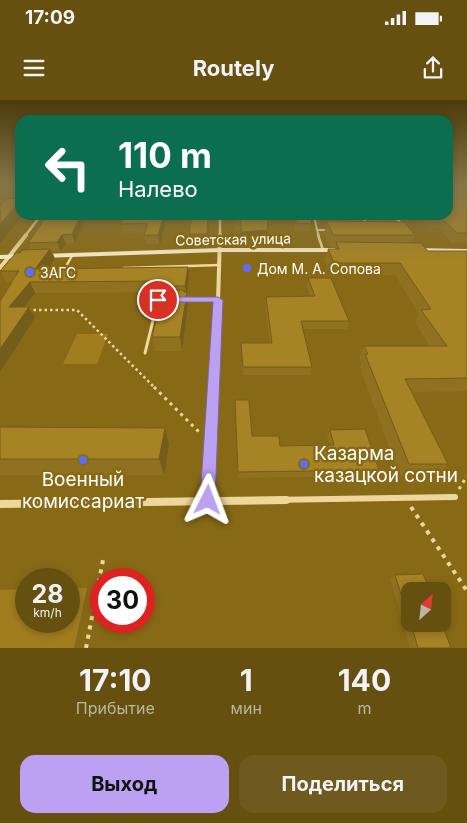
<!DOCTYPE html>
<html lang="ru">
<head>
<meta charset="utf-8">
<style>
	body { margin:0; font-family:Inter,sans-serif; background:#6e5a1e; color:#f1f3f6; height:100vh; display:flex; flex-direction:column; font-size:19px; white-space:nowrap }
	* { box-sizing:border-box; margin:0 }
	p { font-size:16px; color:#bcb59f }
	.icon { flex:none; width:28px; height:28px; fill:none; stroke:currentColor; stroke-width:2; stroke-linecap:round; stroke-linejoin:round }
	.map { position:relative; height:548px; overflow:hidden }
	.panel { display:flex; flex-direction:column; background:#665010; flex:1 }
	.panel>* { flex:none }
	.hud { position:absolute; left:15px; top:15px; width:438px; height:105px; border-radius:15px; box-shadow:0 2px 8px #0003; background:#0b6e4f; color:#fff; overflow:hidden }
	.needle { width:32px; rotate:27deg }
	.buttons { position:absolute; left:401px; top:482px; display:grid; gap:10px }
	.buttons a { display:grid; place-items:center; width:50px; height:50px; border-radius:10px; background:#665010; box-shadow:0 2px 8px #0003; font-size:25px }
	.speed { position:absolute; left:15px; top:468px; display:flex; gap:10px; font-size:25px; font-weight:700; text-align:center }
	.speed>* { display:grid; place-content:center; width:65px; height:65px; border-radius:50%; background:#665010; box-shadow:0 2px 8px #0003; line-height:1 }
	.speed small { font-size:12px; font-weight:400 }
	.speed .limit { border:8px solid #d22; background:#fff; color:#111 }
	.pin { position:absolute; display:grid; place-items:center; width:42px; height:42px; color:#fff; margin:-21px; border:2px solid #fff; border-radius:50%; box-shadow:0 1px 5px #0007 }
	.me { position:absolute; width:55px; margin:-28px; rotate:3deg; stroke-linejoin:round; filter:drop-shadow(0 0 4px #0008) }
	.turn { display:flex; align-items:center; gap:18px; height:105px; padding:0 20px; font-size:22px }
	.turn .icon { width:65px; height:65px; stroke-width:2.5 }
	.turn b { display:block; font-size:35px; line-height:42px }
	.eta { display:flex; justify-content:space-evenly; align-items:center; height:85px; text-align:center }
	.eta b { font-size:30px; font-weight:700; line-height:35px }
	.action { display:flex; gap:10px; margin-top:auto; padding:10px 20px }
	.action a { flex:1; height:58px; border-radius:15px; background:#bca0f2; color:#111; font-size:20px; font-weight:700; line-height:58px; text-align:center }
	.action a+a { background:#6e5a1e; color:#f1f3f6 }
	.status { display:flex; justify-content:space-between; align-items:center; height:35px; padding:0 25px; background:#665010; direction:ltr }
	.status svg { height:14px; fill:currentColor }
	header { display:flex; justify-content:space-between; align-items:center; height:65px; padding:0 20px; background:#665010; font-size:22px; font-weight:700 }
	.map>svg:first-child { display:block }
</style>
</head>
<body>
<div class="status"><b>17:09</b><svg viewBox="0 0 49 12"><path d="M0 12V9h3v3zM5 12V6h3v6zM10 12V3h3v9zM15 12V0h3v12zM26 1h20v11H26zM47 4h2v5h-2z"/></svg></div>
<header><svg class="icon" aria-label="menu" viewBox="0 0 24 24"><path d="M4 6h16M4 12h16M4 18h16"/></svg>Routely<svg class="icon" aria-label="share" viewBox="0 0 24 24"><path d="M12 15V3M7 8l5-5 5 5M5 13v7h14v-7"/></svg></header>
<div class="map">
<svg width="467" height="548" viewBox="0 0 467 548">
	<rect width="100%" height="100%" fill="#886a16"/>
	<!-- green -->
	<path fill="#a17d1f" d="M77 234H108L97 264H63Z
		M69 488H87L74 548H0V490L26 489V521H69Z"/>
	<g fill="none" stroke-linecap="round" stroke-linejoin="round">
		<!-- path-far2 -->
		<path stroke="#eed79d" stroke-width="2.5" stroke-dasharray="2.5 3" stroke-linecap="butt" d="M28 210H77L155 288"/>
		<!-- path-far1 -->
		<path stroke="#eed79d" stroke-width="3" stroke-dasharray="3 4.5" stroke-linecap="butt" d="M154 287 199 332
			M459 389 467 376"/>
		<!-- path -->
		<path stroke="#eed79d" stroke-width="4" stroke-dasharray="4 5.5" stroke-linecap="butt" d="M411 407 467 491
			M86 548 103 460"/>
		<!-- lane-far2 -->
		<path stroke="#eed79d" stroke-width="2" d="M314 115 317 130
			M361 115 367 124
			M395 117H418
			M319 136 317 130H329"/>
		<!-- lane-far1 -->
		<path stroke="#eed79d" stroke-width="2.5" d="M318 135 323 150
			M124 168 220 165
			M67 170H64L73 154
			M183 200H218
			M158 202V200H166"/>
		<!-- lane -->
		<path stroke="#eed79d" stroke-width="3" d="M145 253 158 200"/>
		<!-- street-far4 -->
		<path stroke="#eed79d" stroke-width="2.5" d="M220 115V136
			M394 115 403 126
			M25 136 41 115"/>
		<!-- street-far3 -->
		<path stroke="#eed79d" stroke-width="4" d="M0 168 26 135
			M218 202 220 135"/>
		<!-- street-far2 -->
		<path stroke="#eed79d" stroke-width="4.5" d="M213 288 218 200"/>
		<!-- street-far1 -->
		<path stroke="#eed79d" stroke-width="6" d="M207 400 213 287
			M205 401 455 397"/>
		<!-- street -->
		<path stroke="#eed79d" stroke-width="8" d="M0 404 286 400"/>
		<!-- secondary -->
		<path fill="#faedca" fill-rule="evenodd" d="M220 148H341L344 150 341 152H220L41 158 38 156 41 154Z
			M416 148 467 149V153L414 151 413 150Z
			M0 155 26 154 29 156 26 158 0 159Z"/>
	</g>
	<!-- wall -->
	<path fill="#8f7120" d="M20 85V115H23L0 144V106L14 99 12 94Z
		M467 85V142L452 143 438 128 428 127 420 119V115H419H448Z
		M47 115H212L211 120H209L208 143H190L189 134 191 120H189V117H167L160 144H146L144 135 145 132 124 133 121 124 124 118 86 119 75 143 66 144 60 151H52L55 159 48 169 189 178 187 194 188 205 182 251H155L152 237 163 192 35 193 24 207H29L35 218 0 272V201L11 183V182H6L0 171 20 153 31 149 28 143Z
		M235 115 268 130V139L241 141V130H235Z
		M295 115H310L312 124 310 130H295Z
		M364 115H392L395 119 394 122 415 135 412 143 428 151H467V291L412 292 448 364 437 376H400L360 268 361 264 359 260 364 246H430L415 223 419 214 395 175H331L325 161 328 149H335V147H330L324 133 327 121 369 122Z
		M308 178 349 221 347 229H303L312 267 310 275H243L241 243H270L265 205 266 197 310 196 307 186Z
		M235 307 252 336 280 346 330 345 327 336 330 330 379 370 375 376 238 378Z
		M0 327 169 345 164 375H0Z
		M395 475 410 491V524H442L451 548H410L390 479Z"/>
	<!-- shaded-wall -->
	<path fill="#745c1a" d="M20 101V115H23L0 144V124Z
		M81 115H84L86 119 75 143 72 134Z
		M164 115H166L167 117 160 144 158 135Z
		M209 115V120L208 143 207 134Z
		M268 130V139L241 141V132Z
		M62 135 66 144 60 151 57 142Z
		M50 149 55 159 40 179 35 169Z
		M188 167 189 178 187 194 188 205 182 251 180 237 184 190 186 201V195L185 186Z
		M30 182 35 193 16 218 9 207Z
		M29 207 35 218 0 272V249Z
		M165 328 169 345 164 375 159 359Z"/>
	<!-- building -->
	<path fill="#a68325" stroke="#745c1a" d="M20 85V101L0 124V106L7 99 17 98V95L12 94Z
		M448 85H467V133H457L441 118H431L428 115H448Z
		M47 115H81L72 134 62 135 57 142 28 143Z
		M125 115H164L158 135H144L148 123 121 124Z
		M192 115H208L207 134H189Z
		M235 115 267 116 268 130 241 132V121H235Z
		M296 115H310L312 124 296 123Z
		M379 115H392L395 119H383Z
		M327 121 404 122 415 135H333Z
		M336 142 421 143 428 151H467V278L405 279 448 364H409L365 254H368L364 246H447L421 210 431 209 400 163H334L328 149H339Z
		M50 149 35 169 188 167 185 186H165L166 181 30 182 9 207H29L0 249V201L12 182H11L19 171H0L16 153H20L22 150Z
		M308 178H331L349 221H301L312 267H243L241 243H272L266 197 315 196Z
		M163 190H184V192H187L180 237H152Z
		M235 300H249L252 336H279L280 346 334 345 330 330 365 329 379 370 238 372Z
		M0 327 165 328 159 359H0Z
		M423 474 430 491H410V522L395 475Z
		M411 524H442L451 548H418Z"/>
	<!-- sky -->
	<linearGradient id="sky" x2="0" y2="1"><stop stop-color="#4b3a0c"/><stop offset="0.52" stop-color="#857647"/><stop offset="1" stop-color="#857647" stop-opacity="0"/></linearGradient>
	<rect width="467" height="162" fill="url(#sky)"/>
	<!-- route -->
	<path fill="#bca0f2" stroke="#7a689d" d="M158 197H218L223 200 215 400 213 405 208 408 202 405 200 400 213 202H155L154 200Z"/>
	<!-- markers -->
	<g fill="#5a6dff" stroke="#886a16" stroke-width="2">
		<circle cx="247" cy="168" r="5"/>
		<circle cx="30" cy="172" r="5"/>
		<circle cx="83" cy="360" r="5"/>
		<circle cx="304" cy="364" r="5"/>
	</g>
	<g text-anchor="middle" dominant-baseline="central" stroke-width="5" stroke-linejoin="round" paint-order="stroke">
		<!-- far-street labels -->
		<g font-size="14" fill="#fff" stroke="#886a16">
			<text transform="translate(233 139) rotate(-1)">Советская улица</text>
		</g>
		<!-- far-poi labels -->
		<g font-size="14" fill="#fff" stroke="#886a16" text-anchor="start">
			<text x="257" y="168">Дом М. А. Сопова</text>
			<text x="40" y="172">ЗАГС</text>
		</g>
		<!-- near-poi labels -->
		<g font-size="19" fill="#fff" stroke="#886a16" text-anchor="start">
			<text x="314" y="353">Казарма<tspan x="314" dy="22">казацкой сотни</tspan></text>
			<text x="83" y="379" text-anchor="middle">Военный<tspan x="83" dy="22">комиссариат</tspan></text>
		</g>
	</g>
</svg>
<div class="buttons">
<a><svg class="needle" viewBox="-14 -14 28 28"><path d="M0-13l5 13h-10z" fill="#e53935"/><path d="M0 13l5-13h-10z" fill="#bcb59f"/></svg></a>
</div>
<div class="speed"><div>28<small>km/h</small></div><div class="limit">30</div></div>
<div class="pin" style="left:158px;top:200px;background:#d93025"><svg class="icon" aria-label="arrive" viewBox="0 0 24 24"><path d="M6 21V4h12l-3 4 3 4H6"/></svg></div>
<svg class="me" style="left:208px;top:400px" viewBox="-20 -20 40 40"><path d="M0-17L14 15 0 8-14 15z" fill="#bca0f2" stroke="#fff" stroke-width="4"/></svg>
<div class="hud">
<div class="turn"><svg class="icon" aria-label="left" viewBox="0 0 24 24"><path d="M17 20v-9H6M10 6l-5 5 5 5"/></svg><div><b>110 m</b>Налево</div></div>
</div>
</div>
<section class="panel">
<div class="eta">
<div><b>17:10</b><p>Прибытие</p></div>
<div><b>1</b><p>мин</p></div>
<div><b>140</b><p>m</p></div>
</div>
<div class="action"><a>Выход</a><a>Поделиться</a></div>
</section>
</body>
</html>
